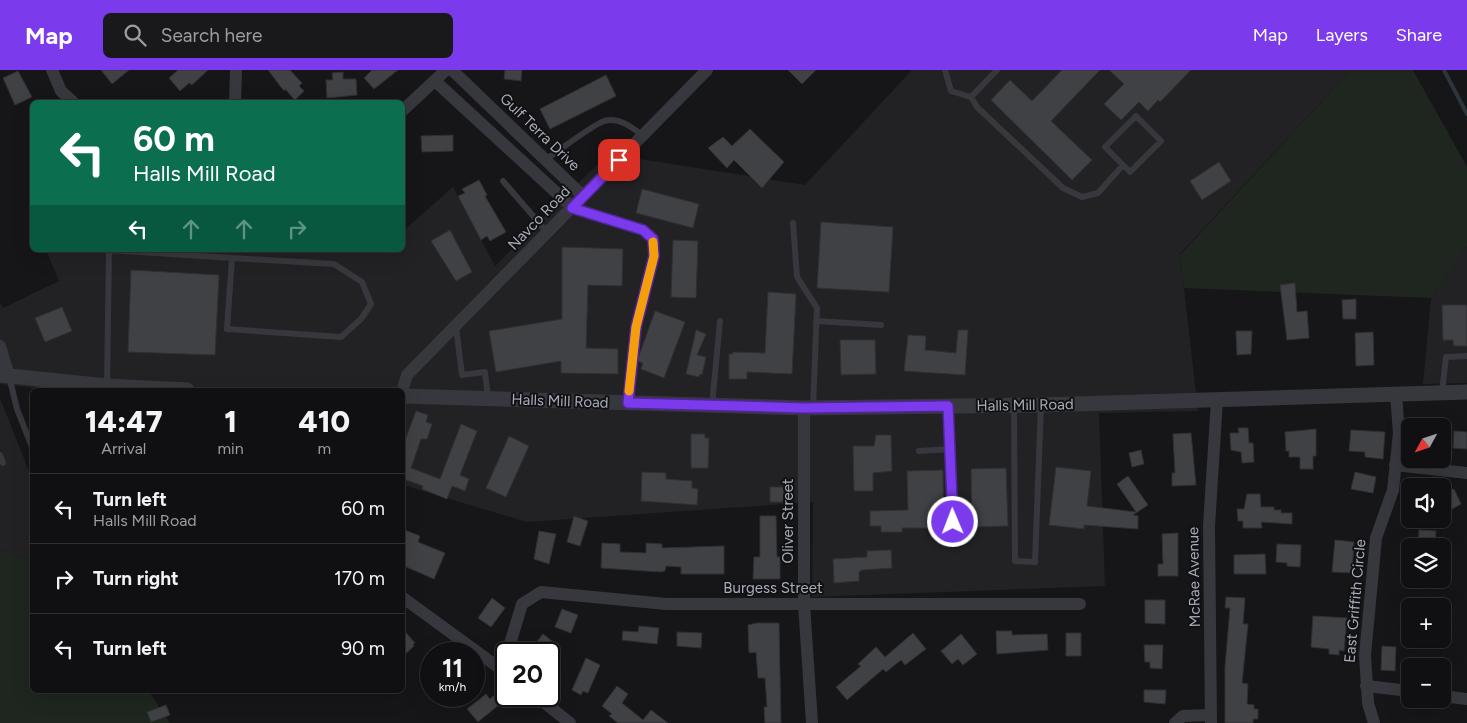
<!DOCTYPE html>
<html lang="en">
<head>
<meta charset="utf-8">
<style>
	body { margin:0; font-family:Figtree,sans-serif; background:#19191b; color:#f1f3f6; height:100vh; display:flex; flex-direction:column; font-size:19px; white-space:nowrap }
	* { box-sizing:border-box; margin:0 }
	p { font-size:16px; color:#9c9d9f }
	.icon { flex:none; width:28px; height:28px; fill:none; stroke:currentColor; stroke-width:2; stroke-linecap:round; stroke-linejoin:round }
	.map { position:relative; flex:1; overflow:hidden }
	.side { position:absolute; left:30px; top:318px; width:375px; height:305px; display:flex; flex-direction:column; background:#101012; border-radius:8px; box-shadow:0 5px 20px #0002,0 0 0 1px #303032 }
	.side>* { flex:none }
	.top-card { position:absolute; left:30px; top:30px; width:375px; height:152px; border-radius:8px; box-shadow:0 5px 20px #0002,0 0 0 1px #303032; background:#0b6e4f; color:#fff; overflow:hidden }
	.needle { width:32px; rotate:230deg }
	.tools { position:absolute; left:1401px; top:348px; display:grid; gap:10px }
	.tools a { display:grid; place-items:center; width:50px; height:50px; border-radius:8px; background:#101012; box-shadow:0 5px 20px #0002,0 0 0 1px #303032; font-size:25px }
	.speed { position:absolute; left:420px; top:572px; display:flex; gap:10px; font-size:25px; font-weight:700; text-align:center }
	.speed>* { display:grid; place-content:center; width:65px; height:65px; border-radius:50%; background:#101012; box-shadow:0 5px 20px #0002,0 0 0 1px #303032; line-height:1 }
	.speed small { font-size:12px; font-weight:400 }
	.speed .limit { border:2px solid #111; border-radius:8px; background:#fff; color:#111 }
	.pin { position:absolute; display:grid; place-items:center; width:42px; height:42px; color:#fff; margin:-21px; border-radius:10px; box-shadow:0 2px 8px #0006 }
	.me { position:absolute; width:55px; margin:-28px; rotate:359deg; stroke-linejoin:round; filter:drop-shadow(0 0 4px #0008) }
	.turn { display:flex; align-items:center; gap:18px; height:105px; padding:0 20px; font-size:22px }
	.turn .icon { width:65px; height:65px; stroke-width:2.5 }
	.turn b { display:block; font-size:35px; line-height:42px }
	.lanes { display:flex; align-items:center; height:48px; padding:0 20px; background:#0003; justify-content:center; gap:25px; direction:ltr }
	.lanes .off { opacity:.35 }
	.eta { display:flex; justify-content:space-evenly; align-items:center; height:85px; text-align:center }
	.eta b { font-size:30px; font-weight:800; line-height:35px }
	ul { padding:0; list-style:none }
	li { display:flex; align-items:center; gap:15px; height:70px; padding:0 20px; border-top:1px solid #303032 }
	li div { flex:1 }
	li b { display:block; font-size:19px }
	li em { font-style:normal }
	header { display:flex; align-items:center; gap:30px; box-sizing:border-box; height:70px; padding:0 25px; background:#7c3aed; color:#fff }
	header strong { font-size:24px }
	nav { display:flex; gap:28px; margin-inline-start:auto; font-size:18px }
	.search { width:350px; height:45px; background:#19191b; display:flex; align-items:center; gap:12px; box-sizing:border-box; padding:0 18px; border-radius:8px; color:#9c9d9f; font-size:19px }
	.map>svg:first-child { display:block }
</style>
</head>
<body>
<header>
<strong>Map</strong>
<div class="search"><svg class="icon" aria-label="search" viewBox="0 0 24 24"><circle cx="10" cy="10" r="6"/><path d="M15 15l6 6"/></svg>Search here</div>
<nav><a>Map</a><a>Layers</a><a>Share</a></nav>
</header>
<div class="map">
<svg width="1467" height="653" viewBox="0 0 1467 653">
	<rect width="100%" height="100%" fill="#161618"/>
	<!-- built -->
	<path fill="#222225" d="M912 0H1347L1349 2 1180 184 1198 341 1099 343 1105 516 812 527 813 432 527 452 403 415 402 320H53L0 314V232L3 238 59 211 46 180H402L403 161 453 117 495 196 608 84 805 115Z
		M1467 177V313L1423 314 1431 228Z
		M0 328 32 409V490L0 480Z"/>
	<!-- green -->
	<path fill="#1e261f" d="M1347 0H1413L1467 97V177L1431 228 1184 218 1180 185 1349 2Z
		M0 480 32 490V620H148L170 653H0Z"/>
	<g fill="none" stroke-linecap="round" stroke-linejoin="round">
		<!-- stream -->
		<path stroke="#2c353c" stroke-width="4" d="M1444 0 1467 44"/>
	</g>
	<!-- building -->
	<path fill="#404145" stroke="#303034" d="M101 0H129L112 14Z
		M178 0H208L192 15 189 13 180 21 169 8Z
		M268 0H290L302 13 299 16 304 21 295 30 285 19 284 21Z
		M372 0H398L374 19 364 8Z
		M505 0H522L521 11 504 9Z
		M788 0H816L802 14Z
		M1062 0H1100L1051 51 1092 90 1072 110 991 30 1010 10 1032 31Z
		M1109 0H1191L1160 32 1158 30 1148 41 1139 32 1121 50 1104 34 1124 14Z
		M18 1 32 27 15 35 3 8Z
		M343 2V9H356L357 25 327 28 326 10H333L332 3Z
		M606 5 616 26 550 59 540 39Z
		M750 59 784 92 762 118 734 90 727 98 708 78 723 67 732 76Z
		M453 65V81L422 82 421 66Z
		M1219 92 1231 111 1202 130 1190 111Z
		M479 110 487 125 485 126 506 162 490 171 487 166 481 170 458 126 465 123 462 119Z
		M642 119 699 134 693 158 636 143Z
		M821 152 893 157 889 222 817 218Z
		M450 160 472 202 456 211 431 171Z
		M673 170 698 171 696 228 671 227Z
		M562 177 623 179 622 216 588 215 586 278 618 279V304L561 303V291L496 302 489 261 562 249Z
		M131 200 219 205 215 285 128 282Z
		M1295 213 1297 242 1307 241 1309 268 1287 270 1280 215Z
		M768 222 796 224 792 304 747 302V309H729V284H733V282L765 283Z
		M1356 229V249H1343L1342 230Z
		M1442 235H1467V276H1454L1453 270H1443Z
		M62 237 72 261 45 272 35 248Z
		M655 241 685 252 664 308 641 299 643 293 637 291Z
		M696 260 706 264 697 285 706 287 702 305 700 304 699 307 686 304Z
		M958 260H968L965 305 904 301 908 265 926 266 925 280 956 283Z
		M1236 261H1252L1251 284 1237 285Z
		M1373 262 1374 295 1356 296 1355 263Z
		M840 270H875L876 304 841 305Z
		M416 341 428 345 426 352 432 354 427 369H421L411 398 440 409 461 354 477 361 460 405 469 409 465 421 452 416 447 429 422 419 423 416 406 410 402 417V378Z
		M1238 358H1248L1249 373H1253L1254 392 1242 393 1241 382 1231 380 1230 363H1239Z
		M1316 359V386H1313V399H1300V387H1289V381H1286L1285 362Z
		M1351 360 1385 362 1383 389 1365 387V382L1349 381Z
		M1454 361 1467 362V379L1453 378Z
		M1191 363 1196 415 1172 416V403H1175L1173 364Z
		M691 364H705V368H709L708 398H691Z
		M876 365H891L892 401 873 403V421H854L853 376H874Z
		M509 366 529 376 506 427 486 418Z
		M1141 380 1144 394 1132 397 1129 383Z
		M1056 397 1091 401 1087 436 1136 442 1117 414 1128 406 1148 435 1133 445 1138 446V459L1084 455V459L1049 455Z
		M1006 398 1008 456 972 457 971 399Z
		M943 400 944 458H902V462H881V456H870V441L908 440 907 401Z
		M642 402 666 403V409L692 411V418L698 419 697 435 641 431Z
		M1355 402 1376 407 1373 423 1351 419Z
		M770 417H784L783 432H770Z
		M1454 419 1461 434 1452 439 1444 423Z
		M1247 424H1260L1261 437H1274V440H1281V443H1292V454L1261 452 1262 458H1243V451H1238L1237 439H1244Z
		M574 446 588 451 580 476 567 472Z
		M760 446H776L777 487H780V509H753L754 487H760Z
		M402 459 420 466 418 472 445 483 434 509 402 495Z
		M1419 460 1436 461 1435 476H1418Z
		M539 461 556 464 549 494 534 489Z
		M1178 463V506H1158V494H1163L1162 464Z
		M1335 470 1354 472 1352 503 1332 502Z
		M602 473 620 474V482L646 483V473L662 474V478L724 476V504H681V497L666 496 665 501 661 502 601 498Z
		M1277 474 1301 475 1300 497 1287 496V493L1276 492Z
		M891 480 892 498 862 500 859 502V511L834 513 833 489 867 487V481Z
		M1265 484 1266 504H1234V485Z
		M1226 527 1245 528 1243 554H1248L1242 613 1248 614 1247 634 1254 635V639H1258V649H1253V653H1225V597L1230 538H1225Z
		M492 528 505 538 491 557 478 548Z
		M1145 530H1165V554L1145 553Z
		M562 539 578 545 571 563 555 557Z
		M1313 546 1347 548 1344 581 1339 580V585L1329 584V579L1311 577Z
		M757 553H779L781 653H765L764 637H767L765 608H758L756 582 749 583 748 555Z
		M639 556 659 558 657 574 622 570 623 561 638 562Z
		M402 558 415 573 413 574 414 576 402 587Z
		M996 561H1012V565L1047 564 1048 580 997 584Z
		M677 562 702 563 701 578 677 576Z
		M913 563 926 579 905 595 901 590 886 602 883 599 847 630 836 617 861 596 858 594 876 577 885 587Z
		M1066 563H1081V586H1066Z
		M543 564 552 571 549 575 560 584H527Z
		M961 564 977 584 963 595 958 589 952 594 941 581Z
		M1144 575H1163L1162 599 1150 598V592H1145Z
		M1382 576 1396 577 1395 601 1381 600Z
		M586 588 600 595 588 623 583 621 581 625 572 620Z
		M617 616 628 624 622 633 643 650 651 640 668 653H618L609 646 612 644 602 636Z
		M1144 620H1166L1165 634 1144 632Z
		M486 624 490 629 493 626 500 634 478 652 467 639Z
		M166 635 170 645 151 652 147 642Z"/>
	<g fill="none" stroke-linecap="round" stroke-linejoin="round">
		<!-- service -->
		<path stroke="#37383d" stroke-width="6" d="M945 0 951 21 971 27 977 37 1063 118 1082 127 1098 123 1123 95
			M971 27 997 0
			M1136 46 1161 71 1130 102 1105 77Z
			M545 90C557 82 594 54 604 51 619 47 632 57 643 66
			M503 111 547 162
			M572 137 643 160 653 169 654 186 636 257 628 332
			M793 153 797 207 817 238 813 338
			M232 188 334 194 362 212 371 234 361 249 341 267 227 259Z
			M816 251 881 255
			M456 257 462 305 485 302 488 328
			M9 306 17 339 32 377
			M107 316 109 180 232 188
			M1442 322 1446 287 1467 286
			M712 335 720 251
			M948 336 953 452
			M1014 336 1015 491 1035 492 1041 335
			M919 381 951 379
			M0 385 3 393"/>
		<!-- minor -->
		<path stroke="#37383d" stroke-width="12" d="M52 0 61 21 73 32
			M452 0 583 126
			M435 11 572 137
			M235 32 236 0
			M402 41 446 0
			M0 276 9 306
			M402 322 407 305 707 0
			M804 338V534L812 653
			M1395 395 1467 403
			M402 527 506 603
			M507 584 522 534 541 522 666 534H1080
			M1366 616 1410 621
			M536 626 570 653
			M1442 626 1467 629
			M1175 653 1183 646 1211 645
			M1211 653 1209 456 1217 330
			M1374 653 1368 633 1365 585 1376 468 1393 420 1399 363 1396 324"/>
		<!-- tertiary -->
		<path stroke="#37383d" stroke-width="15" d="M0 305 107 316 187 320
			M402 326 804 338 1041 335 1467 322"/>
	</g>
	<g fill="none" stroke-linecap="round" stroke-linejoin="round">
		<!-- route casing -->
		<g stroke="#51269a" stroke-width="12">
			<path id="route" d="M619 90 572 138 643 160 653 169 654 186 636 257 628 333 804 338 948 336 953 452"/>
		</g>
		<!-- route -->
		<use href="#route" stroke="#7c3aed" stroke-width="9"/>
		<!-- slow -->
		<path stroke="#f59e0b" stroke-width="9" d="M629 321 636 257 654 186 653 172"/>
	</g>
	<g text-anchor="middle" dominant-baseline="central" stroke-width="4" stroke-linejoin="round" paint-order="stroke">
		<!-- street labels -->
		<g font-size="15" fill="#a8adb8" stroke="#111113">
			<text transform="translate(540 62) rotate(44)">Gulf Terra Drive</text>
			<text transform="translate(539 148) rotate(-46)">Navco Road</text>
			<text transform="translate(560 331) rotate(2)">Halls Mill Road</text>
			<text transform="translate(1025 335) rotate(-1)">Halls Mill Road</text>
			<text transform="translate(788 451) rotate(-90)">Oliver Street</text>
			<text transform="translate(1194 507) rotate(-91)">McRae Avenue</text>
			<text x="773" y="518">Burgess Street</text>
			<text transform="translate(1355 531) rotate(-85)">East Griffith Circle</text>
		</g>
	</g>
</svg>
<div class="tools">
<a><svg class="needle" viewBox="-14 -14 28 28"><path d="M0-13l5 13h-10z" fill="#e53935"/><path d="M0 13l5-13h-10z" fill="#9c9d9f"/></svg></a>
<a><svg class="icon" aria-label="sound" viewBox="0 0 24 24"><path d="M4 9h4l5-4v14l-5-4H4zM17 9q2 3 0 6"/></svg></a>
<a><svg class="icon" aria-label="layers" viewBox="0 0 24 24"><path d="M12 4l9 5-9 5-9-5zM3 14l9 5 9-5"/></svg></a>
<a>+</a>
<a>−</a>
</div>
<div class="speed"><div>11<small>km/h</small></div><div class="limit">20</div></div>
<div class="pin" style="left:619px;top:90px;background:#d93025"><svg class="icon" aria-label="arrive" viewBox="0 0 24 24"><path d="M6 21V4h12l-3 4 3 4H6"/></svg></div>
<svg class="me" style="left:953px;top:452px" viewBox="-20 -20 40 40"><circle r="17" fill="#7c3aed" stroke="#fff" stroke-width="3"/><path d="M0-11L8 9 0 5-8 9z" fill="#fff"/></svg>
<div class="top-card">
<div class="turn"><svg class="icon" aria-label="left" viewBox="0 0 24 24"><path d="M17 20v-9H6M10 6l-5 5 5 5"/></svg><div><b>60 m</b>Halls Mill Road</div></div>
<div class="lanes"><svg class="icon" aria-label="left" viewBox="0 0 24 24"><path d="M17 20v-9H6M10 6l-5 5 5 5"/></svg><svg class="icon off" aria-label="ahead" viewBox="0 0 24 24"><path d="M12 20V5M6 11l6-6 6 6"/></svg><svg class="icon off" aria-label="ahead" viewBox="0 0 24 24"><path d="M12 20V5M6 11l6-6 6 6"/></svg><svg class="icon off" aria-label="right" viewBox="0 0 24 24"><path d="M7 20v-9h11M14 6l5 5-5 5"/></svg></div>
</div>
<section class="side">
<div class="eta">
<div><b>14:47</b><p>Arrival</p></div>
<div><b>1</b><p>min</p></div>
<div><b>410</b><p>m</p></div>
</div>
<ul>
<li><svg class="icon" aria-label="left" viewBox="0 0 24 24"><path d="M17 20v-9H6M10 6l-5 5 5 5"/></svg><div><b>Turn left</b><p>Halls Mill Road</p></div><em>60 m</em></li>
<li><svg class="icon" aria-label="right" viewBox="0 0 24 24"><path d="M7 20v-9h11M14 6l5 5-5 5"/></svg><div><b>Turn right</b></div><em>170 m</em></li>
<li><svg class="icon" aria-label="left" viewBox="0 0 24 24"><path d="M17 20v-9H6M10 6l-5 5 5 5"/></svg><div><b>Turn left</b></div><em>90 m</em></li>
</ul>
</section>
</div>
</body>
</html>
